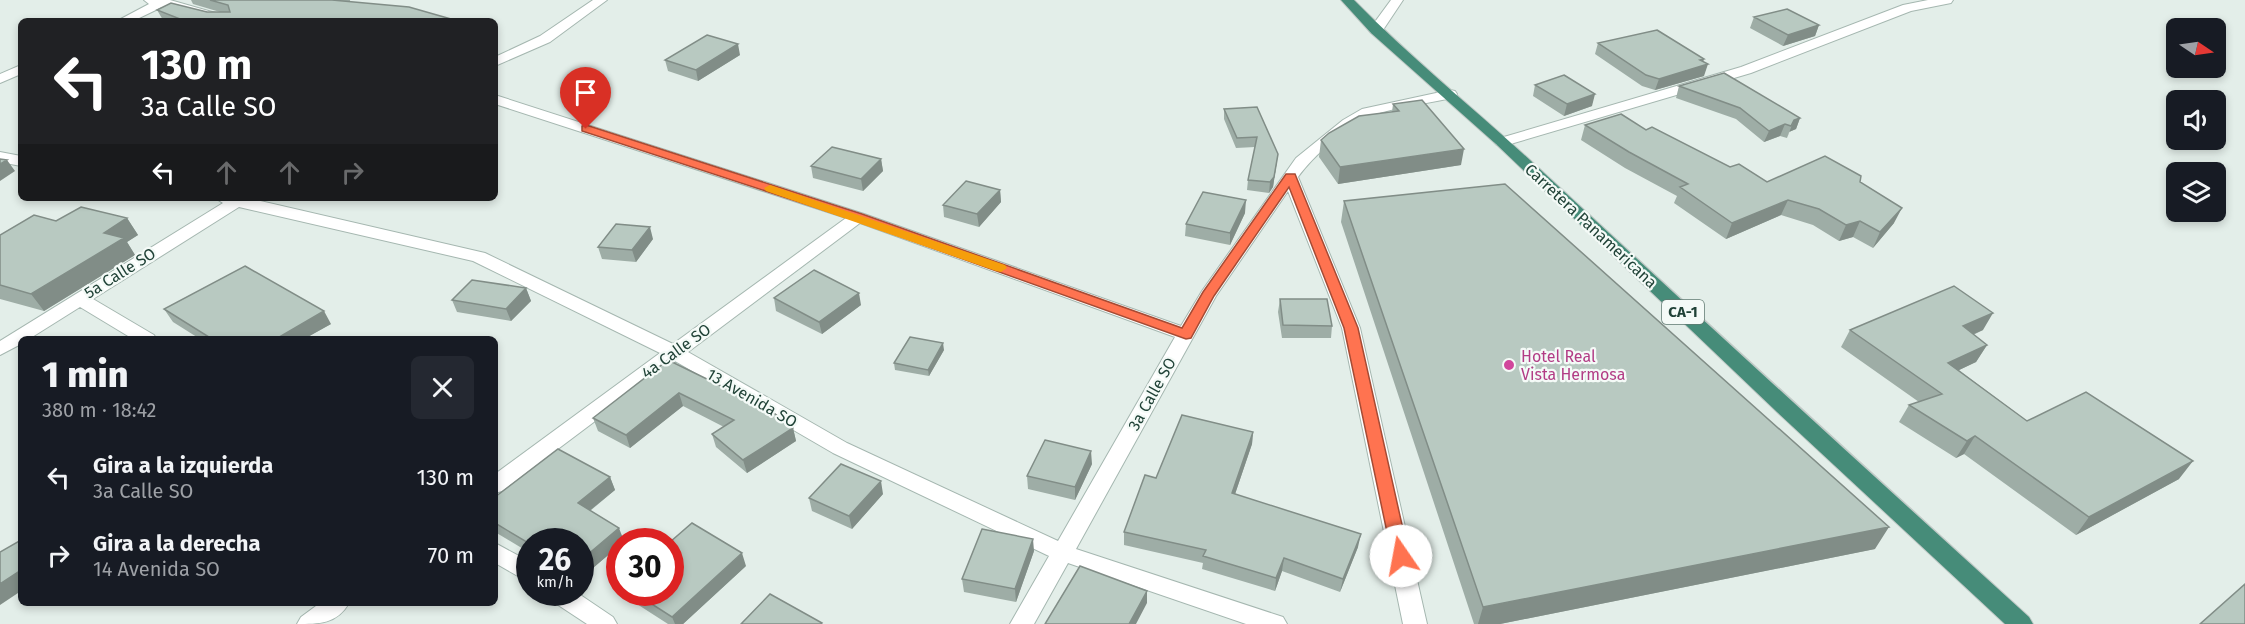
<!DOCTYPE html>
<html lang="es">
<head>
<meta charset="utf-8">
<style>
	body { margin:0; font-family:"Fira Sans",sans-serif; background:#242831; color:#f1f3f6; height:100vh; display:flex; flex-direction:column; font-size:22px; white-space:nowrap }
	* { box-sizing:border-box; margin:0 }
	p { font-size:20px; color:#9ea1a6 }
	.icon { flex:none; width:33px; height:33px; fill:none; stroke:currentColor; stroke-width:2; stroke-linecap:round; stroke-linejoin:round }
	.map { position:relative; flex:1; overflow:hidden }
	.drawer { position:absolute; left:18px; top:336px; width:480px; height:270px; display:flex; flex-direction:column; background:#171b24; border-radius:9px; box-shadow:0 3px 9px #0003 }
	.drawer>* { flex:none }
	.top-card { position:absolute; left:18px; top:18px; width:480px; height:183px; border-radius:9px; box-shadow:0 3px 9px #0003; background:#202124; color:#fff; overflow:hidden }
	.needle { width:39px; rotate:103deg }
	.tools { position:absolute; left:2166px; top:18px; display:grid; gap:12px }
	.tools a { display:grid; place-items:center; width:60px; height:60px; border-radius:9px; background:#171b24; box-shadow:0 3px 9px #0003; font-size:30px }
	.speed { position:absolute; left:516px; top:528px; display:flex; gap:12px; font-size:30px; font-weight:700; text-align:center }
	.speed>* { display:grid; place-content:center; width:78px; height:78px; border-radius:50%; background:#171b24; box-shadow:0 3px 9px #0003; line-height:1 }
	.speed small { font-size:15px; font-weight:400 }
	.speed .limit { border:9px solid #d22; background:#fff; color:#111 }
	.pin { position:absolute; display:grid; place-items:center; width:51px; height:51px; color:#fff; margin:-62px -26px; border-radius:50% 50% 50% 0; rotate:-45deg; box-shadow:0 0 6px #0007 }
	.pin .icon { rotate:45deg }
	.me { position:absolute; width:66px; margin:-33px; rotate:348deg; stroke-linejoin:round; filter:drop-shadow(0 0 4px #0008) }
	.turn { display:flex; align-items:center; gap:21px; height:126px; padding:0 24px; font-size:27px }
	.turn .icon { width:78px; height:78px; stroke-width:2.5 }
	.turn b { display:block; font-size:42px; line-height:51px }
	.lanes { display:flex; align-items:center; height:57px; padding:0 24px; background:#0003; justify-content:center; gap:30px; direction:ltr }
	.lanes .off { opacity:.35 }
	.round { display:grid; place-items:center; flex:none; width:63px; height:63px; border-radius:9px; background:#242831 }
	.summary { display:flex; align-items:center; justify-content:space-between; height:102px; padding:0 24px }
	h1 { font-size:36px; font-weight:800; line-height:45px }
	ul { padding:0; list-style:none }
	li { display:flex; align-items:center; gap:18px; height:78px; padding:0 24px }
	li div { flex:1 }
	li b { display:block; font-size:22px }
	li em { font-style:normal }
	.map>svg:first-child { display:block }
</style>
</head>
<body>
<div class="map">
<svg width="2245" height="624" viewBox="0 0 2245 624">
	<rect width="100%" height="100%" fill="#e3eee9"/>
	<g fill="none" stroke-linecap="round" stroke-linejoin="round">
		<!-- minor casing -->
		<g stroke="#a5b7b0" stroke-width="2">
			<path id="minor" d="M144 0H170L233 18 234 21H213L162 7 133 21H117L149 4Z
				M593 0H607L550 42 495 66V57L540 36Z
				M1391 0H1403L1381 33H1371L1369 30Z
				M1928 0H1953L1951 3 1911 11 1751 73 1507 145H1497L1494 142 1497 139 1741 67 1903 5Z
				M21 65V74L0 83V74Z
				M1450 90 1455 91 1457 94 1455 97C1428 104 1399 106 1373 115 1350 123 1312 157 1298 177L1360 328 1427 624H1403L1342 328 1288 191 1216 296 1076 549 1283 617 1287 624H1246L1068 563 1034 624H1010L1049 556 833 453 675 361 502 491 495 493V474L660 353 473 261 239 207 93 299 154 335 156 339H133L80 307 29 339H21V344L0 355V341L223 203 215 198H247L485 253 673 344 846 218 495 104V95L864 214 1181 326 1202 291 1296 158 1343 120 1362 109ZM860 223 1175 337 1058 541 847 443 688 352Z
				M0 152 21 156V166L0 162Z
				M495 543 530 562V583L495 563Z
				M546 592H576L613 617 617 624H587L549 599Z
				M320 603H349C337 624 319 624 297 624L301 617Z"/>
		</g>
		<!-- trunk casing -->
		<g stroke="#c1cac7" stroke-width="2">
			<path id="trunk" d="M1341 0H1354C1414 61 1482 115 1544 173 1705 322 1867 470 2029 617L2033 624H2005L1777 412 1497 145 1371 33Z"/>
		</g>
		<!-- minor -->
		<use href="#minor" fill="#fff" fill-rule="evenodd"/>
		<!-- trunk -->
		<use href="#trunk" fill="#468c79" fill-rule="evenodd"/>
	</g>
	<!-- wall -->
	<path fill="#9eada6" d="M191 0H350V2L458 21H165L163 20 157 10 207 12H220L193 4Z
		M1754 17 1819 25 1815 36 1783 46 1750 28Z
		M1598 43 1703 62 1704 76 1655 90 1642 86 1595 54Z
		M740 55 698 81 668 71 665 60Z
		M1535 85 1592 106 1564 116 1533 96Z
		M1679 86 1800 118 1796 129 1789 132 1787 138 1780 136 1764 142 1736 119 1676 98Z
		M1393 104 1461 165 1338 184 1319 157 1321 140 1392 112Z
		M1224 109 1278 154 1273 187 1269 193 1247 190 1248 180 1255 147 1236 148 1224 119Z
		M1585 125 1646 130 1730 167 1767 182H1860L1894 223 1873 248 1853 237 1839 241 1813 225 1781 215 1726 239 1674 203 1677 196 1625 168 1581 140Z
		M881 159 883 171 863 191 813 178 811 166Z
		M1000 190 1001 202 979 227 944 217 943 205Z
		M1344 201 1875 549 1500 624H1474L1341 222Z
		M1245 213 1230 245 1185 236 1186 224Z
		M127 218 138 235 127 242 135 255 44 311 0 299V235L56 221Z
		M653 239 636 262 602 259 598 247Z
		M526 288 531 301 511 321 457 312 452 300Z
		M774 298 861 305 822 334 776 311Z
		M1280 299 1332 326 1331 338H1282L1278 312Z
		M164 309 331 324 304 339H200L173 322Z
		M1850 330H1983L1973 335 1987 345 1976 362 1959 370 2027 421 2179 479 2076 535 1964 454 1956 458 1899 422 1909 405 1919 402 1841 347Z
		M944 350 929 376 895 370 894 363Z
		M668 360 793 428 796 441 747 473 716 447 712 434 724 427 683 406 630 448 598 431 593 418Z
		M1253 432 1252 444 1235 494 1358 547 1340 592 1282 571 1275 591 1202 569 1203 563 1124 545V532L1156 478Z
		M1092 464 1075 500 1028 489 1027 476Z
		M610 477 615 490 590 511 624 541 620 542V545L580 579V542H530V553L495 532V497Z
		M883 494 852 529 812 511 809 498Z
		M1034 551 1016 602 964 592 962 579Z
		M746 566 683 624H668L626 597 624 592H670Z"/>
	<!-- shaded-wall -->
	<path fill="#818d87" d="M1819 25 1815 36 1783 46 1788 35Z
		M738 44 740 55 698 81 696 70Z
		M1704 59 1702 66 1708 64 1704 76 1655 90 1659 79Z
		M1595 94 1592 106 1564 116 1567 104Z
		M1800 118 1796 129 1789 132 1787 138 1794 120Z
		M1785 124 1780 136 1764 142 1769 131Z
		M1464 149 1461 165 1338 184 1340 167Z
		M1278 154 1273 187 1269 193 1270 182Z
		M881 159 883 171 863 191 861 179Z
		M7 160 15 171 0 181V164Z
		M1000 190 1001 202 979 227 977 214Z
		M1246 200 1245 213 1230 245V233Z
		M1788 200 1781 215 1726 239 1732 223Z
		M1902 208 1894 223 1873 248 1880 232Z
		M127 218 138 235 127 242 135 255 44 311 31 294 104 233Z
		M1860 221 1853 237 1839 241 1846 225Z
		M650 227 653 239 636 262 632 250Z
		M526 288 531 301 511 321 506 309Z
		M859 293 861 305 822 334 819 322Z
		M324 311 331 324 304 339H276Z
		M1993 313 1983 330 1953 343 1963 326Z
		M943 343 944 350 929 376 928 370Z
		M1987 345 1976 362 1938 380 1948 363Z
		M679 393 683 406 630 448 626 435Z
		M793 428 796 441 747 473 743 460Z
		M1253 432 1252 444 1231 506 1232 493Z
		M1975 436 1964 454 1956 458 1967 441Z
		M1091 451 1092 464 1075 500V487Z
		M2193 461 2179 479 2076 535 2089 517Z
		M610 477 615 490 583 516 578 503Z
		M881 481 883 494 852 529 849 516Z
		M1889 527 1875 549 1500 624H1478L1483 607Z
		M619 528 624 541 620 542V545L580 579V561Z
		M1361 534 1358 547 1340 592 1343 579Z
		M1033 539 1034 551 1016 602 1015 589Z
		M742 553 746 566 683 624H675L672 617Z
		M1284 558 1282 571 1275 591 1276 578Z
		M21 570V591L0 605V584Z
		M1147 591V603L1136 624H1129Z"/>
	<!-- building -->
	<path fill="#b8c9c1" stroke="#818d87" stroke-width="1.5" d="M210 0H332L409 7 458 21H185L157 10 171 3 207 12H230L228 5Z
		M1787 9 1819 25 1788 35 1754 17Z
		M1657 30 1704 59 1700 60 1708 64 1659 79 1646 75 1598 43Z
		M707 35 738 44 696 70 665 60Z
		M1724 73 1800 118 1794 120 1791 126 1785 124 1769 131 1740 108 1679 86Z
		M1564 75 1595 94 1567 104 1535 85Z
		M1422 100 1464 149 1340 167 1321 140 1329 133 1359 116 1399 111 1393 104Z
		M1257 107 1278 154 1274 177 1270 182 1248 180 1257 137 1237 138 1224 109Z
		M1621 114 1646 130 1652 127 1730 167 1739 164 1767 182 1825 156 1861 176 1860 182 1902 208 1880 232 1860 221 1846 225 1819 209 1788 200 1732 223 1680 187 1688 184 1629 152 1585 125Z
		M832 147 881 159 861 179 811 166Z
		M0 159 7 160 0 164Z
		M966 181 1000 190 977 214 943 205Z
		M1505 184 1889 527 1483 607 1344 201Z
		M1203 192 1246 200 1230 233 1186 224Z
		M81 207 127 218 104 233 124 238 31 294 0 285V235L34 215 56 221Z
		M616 224 650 227 632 250 598 247Z
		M245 266 324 311 276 339H212L164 309Z
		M814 270 859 293 819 322 774 298Z
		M472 280 526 288 506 309 452 300Z
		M1954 286 1993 313 1963 326 1987 345 1948 363 2027 421 2086 392 2193 461 2089 517 1975 436 1967 441 1909 405 1942 394 1850 330Z
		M1280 299H1327L1332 326 1283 325Z
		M910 337 943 343 928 370 894 363Z
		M668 360 760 405 761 403 793 428 743 460 712 434 734 420 679 393 626 435 593 418Z
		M1182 415 1253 432 1232 493 1361 534 1343 579 1284 558 1276 578 1203 556 1206 550 1124 532 1145 475 1156 478Z
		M1045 440 1091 451 1075 487 1027 476Z
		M558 449 610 477 578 503 619 528 580 561V542H530V544L495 523V497Z
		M841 464 881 481 849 516 809 498Z
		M692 523 742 553 672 617 633 592H670V542Z
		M982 529 1033 539 1015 589 962 579Z
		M21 540V570L0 584V552Z
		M1080 566 1147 591 1129 624H1045Z
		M2245 584V624H2200Z
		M770 594 822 623 821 624H741Z"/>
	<!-- route -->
	<path fill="#ff7350" stroke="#a64b34" stroke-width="1.5" d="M586 125 862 214 1182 328 1203 292 1286 174H1295L1358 328 1409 556 1407 560 1401 562 1395 560 1392 556 1344 328 1289 187 1214 296 1191 338 1186 339 854 220 582 131V126Z"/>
	<!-- slow -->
	<path fill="#f59e0b" d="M770 185 1005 265 1007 268 1001 272 996 271 766 191 764 188Z"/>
	<!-- markers -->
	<circle fill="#d1479c" stroke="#f4faf7" stroke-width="2" cx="1509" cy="365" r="6"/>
	<g text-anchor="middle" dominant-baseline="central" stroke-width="4.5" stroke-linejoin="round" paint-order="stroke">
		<!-- shield labels -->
		<rect fill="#f4faf7" stroke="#607971" stroke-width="1.5" x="1662" y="300" width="42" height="24" rx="4.5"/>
		<g font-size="15" font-weight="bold" fill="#204237">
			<text x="1683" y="312">CA-1</text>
		</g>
		<!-- street labels -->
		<g font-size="16" fill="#204237" stroke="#f4faf7">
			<text transform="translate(1591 226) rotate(43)">Carretera Panamericana</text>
			<text transform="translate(120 273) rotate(-32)">5a Calle SO</text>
			<text transform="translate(676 351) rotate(-36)">4a Calle SO</text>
			<text transform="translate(1152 394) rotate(-61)">3a Calle SO</text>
			<text transform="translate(752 398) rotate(30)">13 Avenida SO</text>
		</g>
		<!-- hotel labels -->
		<g font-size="16" fill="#b23c85" stroke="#f4faf7" text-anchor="start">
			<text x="1521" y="356">Hotel Real<tspan x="1521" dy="18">Vista Hermosa</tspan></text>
		</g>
	</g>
</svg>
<div class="tools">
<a><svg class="needle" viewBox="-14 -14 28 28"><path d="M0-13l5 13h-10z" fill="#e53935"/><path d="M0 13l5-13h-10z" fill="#9ea1a6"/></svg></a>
<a><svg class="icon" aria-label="sound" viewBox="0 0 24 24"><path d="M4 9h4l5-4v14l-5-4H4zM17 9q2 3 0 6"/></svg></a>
<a><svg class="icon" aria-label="layers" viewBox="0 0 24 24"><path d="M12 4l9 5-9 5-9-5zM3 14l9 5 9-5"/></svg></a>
</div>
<div class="speed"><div>26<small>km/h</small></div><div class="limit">30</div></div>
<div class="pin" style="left:586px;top:129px;background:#d93025"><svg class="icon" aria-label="arrive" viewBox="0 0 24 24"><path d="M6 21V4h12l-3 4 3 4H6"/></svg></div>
<svg class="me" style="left:1401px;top:556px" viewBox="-20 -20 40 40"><circle r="19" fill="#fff"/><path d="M0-13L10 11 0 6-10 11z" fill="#ff7350"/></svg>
<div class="top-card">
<div class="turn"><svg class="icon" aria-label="left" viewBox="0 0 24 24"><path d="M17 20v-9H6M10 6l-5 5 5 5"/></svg><div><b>130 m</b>3a Calle SO</div></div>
<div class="lanes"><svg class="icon" aria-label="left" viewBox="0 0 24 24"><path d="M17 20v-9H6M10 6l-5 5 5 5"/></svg><svg class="icon off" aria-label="ahead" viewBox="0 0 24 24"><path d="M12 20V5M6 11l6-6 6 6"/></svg><svg class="icon off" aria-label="ahead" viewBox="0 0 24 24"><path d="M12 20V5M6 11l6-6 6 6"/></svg><svg class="icon off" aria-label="right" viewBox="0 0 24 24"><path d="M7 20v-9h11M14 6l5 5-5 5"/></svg></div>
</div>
<section class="drawer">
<div class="summary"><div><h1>1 min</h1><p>380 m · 18:42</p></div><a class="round"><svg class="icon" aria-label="close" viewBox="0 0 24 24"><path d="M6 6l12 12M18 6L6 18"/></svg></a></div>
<ul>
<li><svg class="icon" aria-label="left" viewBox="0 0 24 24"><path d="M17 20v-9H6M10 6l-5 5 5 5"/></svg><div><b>Gira a la izquierda</b><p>3a Calle SO</p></div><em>130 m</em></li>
<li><svg class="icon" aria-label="right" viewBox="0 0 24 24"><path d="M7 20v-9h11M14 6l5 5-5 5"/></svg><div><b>Gira a la derecha</b><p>14 Avenida SO</p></div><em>70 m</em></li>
</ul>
</section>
</div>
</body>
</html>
